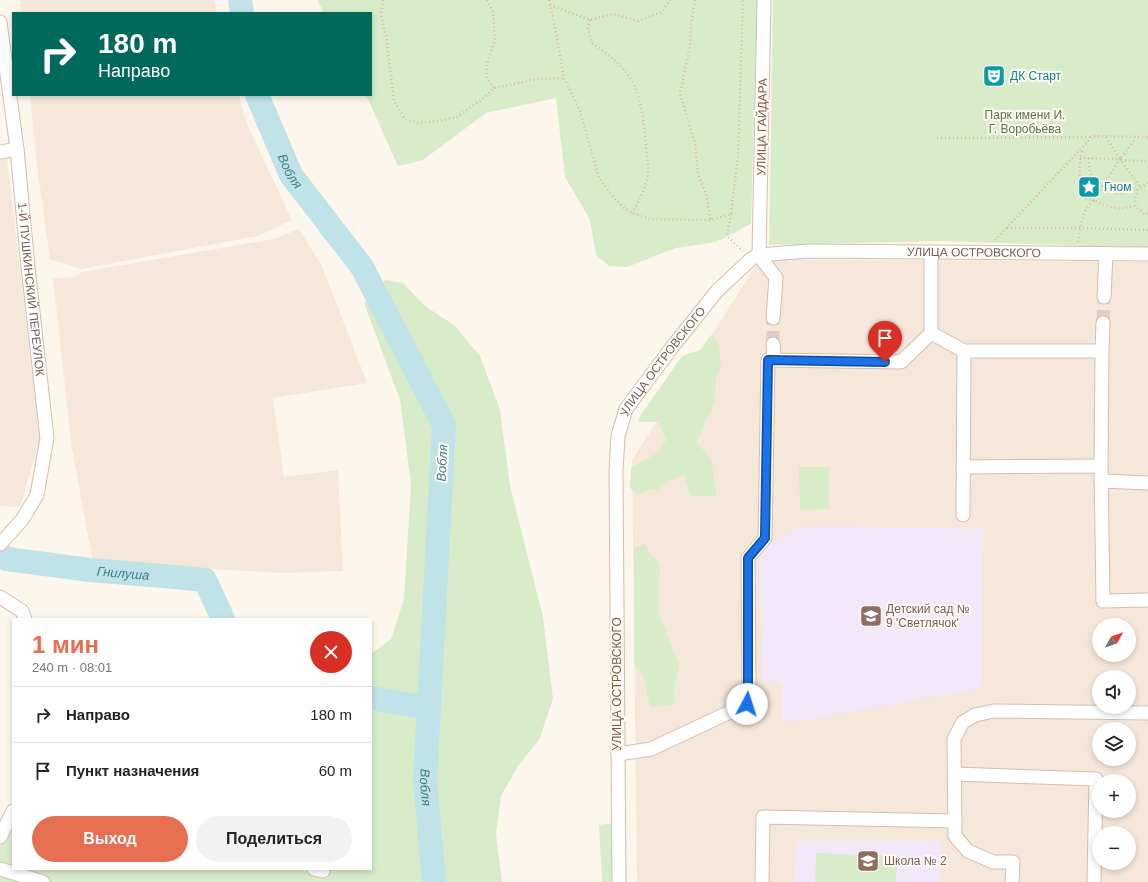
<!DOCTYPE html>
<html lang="ru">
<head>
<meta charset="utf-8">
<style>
	body { margin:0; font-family:Helvetica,sans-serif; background:#f2f2f2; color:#222; height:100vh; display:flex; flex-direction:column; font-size:15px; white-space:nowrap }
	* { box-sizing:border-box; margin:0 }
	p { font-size:13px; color:#767676 }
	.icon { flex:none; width:22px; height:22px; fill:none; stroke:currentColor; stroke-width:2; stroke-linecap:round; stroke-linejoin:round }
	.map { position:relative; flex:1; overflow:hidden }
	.sheet { position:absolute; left:12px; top:618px; width:360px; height:252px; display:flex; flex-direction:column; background:#fff; border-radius:0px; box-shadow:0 2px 6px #0003 }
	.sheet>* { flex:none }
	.hud { position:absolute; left:12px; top:12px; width:360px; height:84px; border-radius:0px; box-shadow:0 2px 6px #0003; background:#00695c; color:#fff; overflow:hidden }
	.needle { width:26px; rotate:50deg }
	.buttons { position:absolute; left:1092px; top:618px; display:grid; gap:8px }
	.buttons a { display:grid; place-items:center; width:44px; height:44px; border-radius:50%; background:#fff; box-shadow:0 2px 6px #0003; font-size:20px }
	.pin { position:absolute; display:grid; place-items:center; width:34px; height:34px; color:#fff; margin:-41px -17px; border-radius:50% 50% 50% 0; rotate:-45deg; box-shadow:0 0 4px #0007 }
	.pin .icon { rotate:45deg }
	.me { position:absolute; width:44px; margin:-22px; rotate:5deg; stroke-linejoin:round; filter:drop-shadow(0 0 3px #0008) }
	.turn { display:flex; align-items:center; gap:14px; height:84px; padding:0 20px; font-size:18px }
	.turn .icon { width:52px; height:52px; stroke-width:2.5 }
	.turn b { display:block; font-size:28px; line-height:34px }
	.round { display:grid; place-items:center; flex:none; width:42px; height:42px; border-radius:21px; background:#f2f2f2 }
	.headline { display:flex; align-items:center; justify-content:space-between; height:68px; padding:0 20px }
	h1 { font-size:24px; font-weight:700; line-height:30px; color:#e76f51 }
	.primary-button { display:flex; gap:8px; margin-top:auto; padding:8px 20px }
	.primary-button a { flex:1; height:46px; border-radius:24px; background:#e76f51; color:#fff; font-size:16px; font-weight:700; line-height:46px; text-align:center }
	.primary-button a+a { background:#f2f2f2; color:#222 }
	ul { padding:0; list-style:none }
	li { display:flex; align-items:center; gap:12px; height:56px; padding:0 20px; border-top:1px solid #e0e0e0 }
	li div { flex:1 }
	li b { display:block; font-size:15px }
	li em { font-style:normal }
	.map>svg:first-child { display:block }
</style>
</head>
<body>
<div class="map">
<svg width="1148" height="882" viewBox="0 0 1148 882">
	<rect width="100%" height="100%" fill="#fdf6ec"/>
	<!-- residential -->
	<path fill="#f5e8da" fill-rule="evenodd" d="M20 0H214L217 13H21Z
		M30 95H239L247 124 292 220 258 236 81 269 50 259 36 158Z
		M7 159 40 439 20 507 0 506V160Z
		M299 229 322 266 367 383 273 398 284 477 338 470 343 571 284 573 93 563 72 449 53 279 75 277 82 272 274 239Z
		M760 259 1148 262V882H637L632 460ZM1099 625H1129V655H1099ZM1099 677H1129V707H1099ZM1099 729H1129V759H1099ZM1099 781H1129V811H1099ZM1099 833H1129V863H1099Z"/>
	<!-- education -->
	<path fill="#f3e8fa" d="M801 526 983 529 981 689 783 724 782 683H763L759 549Z
		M796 840 941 841 940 882H794Z"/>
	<!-- green -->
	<path fill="#d8ecc9" d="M317 0H757L751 224 716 242 676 248 627 267 609 266 596 255 590 220 565 177 556 98 486 113 423 160 398 166 366 95H371V13H324Z
		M773 0H1148V248L943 241 769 245Z
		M385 280 403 283 425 306 454 325 480 356 500 410 510 486 543 617 553 699 539 740 518 766 501 796 496 834 502 882H0V841L13 818V869H371V654L391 639 404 599 411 484 400 400 364 303Z
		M711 335 715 338 719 345 721 363 716 377 715 400 697 442 711 460 717 496H690L684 475 667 481 657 490H648L638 495 630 488 631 467 658 453 666 440 658 422H638L640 416 682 356 700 350Z
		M799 467H829V509L800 510Z
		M645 544 652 557 657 559 660 566 658 612 679 664 674 691 675 703 669 706 650 707 644 677 634 664V548Z
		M614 823V882H602L599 825Z
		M816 853 897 856 896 882H815Z"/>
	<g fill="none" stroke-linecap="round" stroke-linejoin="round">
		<!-- river -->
		<g stroke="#bfe3e8" stroke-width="24">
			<path d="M240 0 242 13"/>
			<path id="s1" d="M257 95 291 175 362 267 444 425 425 781 434 882"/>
			<path id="s2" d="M0 555 7 559 90 570 175 577 205 580 223 619"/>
			<path d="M371 698 429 708"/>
		</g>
		<!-- minor-tunnel -->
		<path stroke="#dcd0c4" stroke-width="13" stroke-dasharray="13 6" stroke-linecap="butt" d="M1103 323 1104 297
			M773 344V318"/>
		<!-- minor casing -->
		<g stroke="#d1beb0" stroke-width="15">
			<g id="minor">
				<path d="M764 0 759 255 776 278 773 318"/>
				<path id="s3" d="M0 22 17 149 28 267 47 438 37 495 22 520 0 544"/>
				<path d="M0 152 17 149"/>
				<path d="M1104 297 1106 254"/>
				<path d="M931 333 964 351H1102L1101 466"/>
				<path d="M773 344 774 360"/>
				<path d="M1102 351 1103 323"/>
				<path d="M963 467 1101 466 1103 601 1148 600"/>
				<path d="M1101 481 1148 483"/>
				<path d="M963 515 964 351"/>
				<path d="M0 597 22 611 25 619"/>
				<path d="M618 754 651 749 747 704 749 684 748 558 765 538 768 360 901 362 931 333V252"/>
				<path d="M955 774 1096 779 1094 882"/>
				<path d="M0 837 13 811"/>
				<path d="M0 869 43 882"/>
				<path d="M314 869 323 871"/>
				<path id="s4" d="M619 882 616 471 618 436 626 409 673 346 717 291 751 259 759 255 808 251 1148 254"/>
				<path d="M762 882 763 817 955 821"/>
				<path d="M1012 882 1013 862H993L968 851 955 836 954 739 963 722 975 715 994 711 1148 713"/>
			</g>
		</g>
		<!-- path -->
		<path stroke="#d9b8a5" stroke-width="2.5" stroke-dasharray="1 3" stroke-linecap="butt" d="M383 0 381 14 387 42 394 101 405 119 418 123 444 120 457 117 484 98 494 88 537 79 564 78
			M487 0 493 12 495 40 487 64 486 76 494 88
			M549 0 553 17 564 78 580 111 599 178 610 193 623 207 632 213 650 219 711 220 731 214 738 156 743 0
			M695 0 691 24 690 46 680 94 695 143 698 174 706 194 711 220
			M550 5 590 20 613 14 638 21 662 12 670 0
			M590 20 588 28 592 43C608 54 624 66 633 83 643 102 645 135 647 155 647 161 649 168 648 174 646 188 639 200 632 213
			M1106 137 1120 159 1136 138
			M937 138 1093 137
			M1080 158 1120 159 1094 200 1086 198C1079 179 1077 168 1083 148
			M1089 158C1089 162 1089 167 1090 171 1092 179 1105 190 1113 192 1121 194 1130 191 1138 189
			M1120 159 1140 187
			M1121 160 1148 161
			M1148 183 1138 189 1135 198V206L1144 214 1148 213
			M731 214 727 236 743 251
			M1007 228H1080L1148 230
			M995 240 1093 136 1148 137
			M1078 242C1081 226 1081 211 1094 200 1109 208 1118 210 1135 206"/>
		<!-- minor -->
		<use href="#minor" stroke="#fff" stroke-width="13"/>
	</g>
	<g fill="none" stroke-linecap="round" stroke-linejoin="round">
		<!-- route casing -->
		<g stroke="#114b97" stroke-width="10">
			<path id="route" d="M747 704 748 684V558L765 538 768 360 885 362"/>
		</g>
		<!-- route -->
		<use href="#route" stroke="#1a73e8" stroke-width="7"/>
	</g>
	<!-- icons -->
	<defs>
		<g id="theatre-square" transform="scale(1.15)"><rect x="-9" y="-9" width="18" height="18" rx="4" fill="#0f9aa8" stroke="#fffaf3"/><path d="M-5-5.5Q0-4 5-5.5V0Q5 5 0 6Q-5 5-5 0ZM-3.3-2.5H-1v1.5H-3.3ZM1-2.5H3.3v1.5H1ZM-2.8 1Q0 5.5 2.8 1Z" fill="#fff"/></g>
		<g id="sight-square" transform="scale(1.15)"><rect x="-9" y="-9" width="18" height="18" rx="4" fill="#0f9aa8" stroke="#fffaf3"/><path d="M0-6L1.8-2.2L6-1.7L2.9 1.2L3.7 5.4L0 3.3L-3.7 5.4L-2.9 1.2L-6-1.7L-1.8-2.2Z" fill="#fff"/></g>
		<g id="school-square" transform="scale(1.15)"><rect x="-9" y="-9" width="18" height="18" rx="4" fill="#8d6e63" stroke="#fffaf3"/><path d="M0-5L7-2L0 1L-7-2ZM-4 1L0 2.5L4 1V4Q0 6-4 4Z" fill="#fff"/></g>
	</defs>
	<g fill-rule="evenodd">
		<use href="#theatre-square" x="994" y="76"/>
		<use href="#sight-square" x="1089" y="187"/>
		<use href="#school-square" x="871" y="616"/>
		<use href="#school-square" x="868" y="861"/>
	</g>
	<g text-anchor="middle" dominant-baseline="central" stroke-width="4" stroke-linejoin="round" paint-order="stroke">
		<!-- culture labels -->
		<g font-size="12" fill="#0d838f" stroke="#fffaf3" text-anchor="start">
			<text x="1010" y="76">ДК Старт</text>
			<text x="1104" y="187">Гном</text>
		</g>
		<!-- park labels -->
		<g font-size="12" fill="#537a41" stroke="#fffaf3">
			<text x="1025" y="115">Парк имени И.<tspan x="1025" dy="14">Г. Воробьёва</tspan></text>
		</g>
		<!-- street labels -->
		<g font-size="12" fill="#7a5c4d" stroke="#fffaf3">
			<text transform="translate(762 127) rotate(-89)">УЛИЦА ГАЙДАРА</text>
			<text stroke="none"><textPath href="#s4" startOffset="894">УЛИЦА ОСТРОВСКОГО</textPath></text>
			<text stroke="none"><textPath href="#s3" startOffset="269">1-Й ПУШКИНСКИЙ ПЕРЕУЛОК</textPath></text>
			<text stroke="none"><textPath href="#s4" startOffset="534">УЛИЦА ОСТРОВСКОГО</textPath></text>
			<text transform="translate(617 684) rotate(-90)">УЛИЦА ОСТРОВСКОГО</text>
		</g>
		<!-- education labels -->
		<g font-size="12" fill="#785e54" stroke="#fffaf3" text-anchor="start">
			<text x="886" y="609">Детский сад №<tspan x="886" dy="14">9 'Светлячок'</tspan></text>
			<text x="884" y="861">Школа № 2</text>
		</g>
		<!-- water labels -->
		<g font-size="13" font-style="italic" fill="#437c86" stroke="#fffaf3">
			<text stroke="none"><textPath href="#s1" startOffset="83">Вобля</textPath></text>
			<text transform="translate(442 463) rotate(-87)">Вобля</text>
			<text stroke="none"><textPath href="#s2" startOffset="125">Гнилуша</textPath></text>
			<text stroke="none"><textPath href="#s1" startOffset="744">Вобля</textPath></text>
		</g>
	</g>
</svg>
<div class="buttons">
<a><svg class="needle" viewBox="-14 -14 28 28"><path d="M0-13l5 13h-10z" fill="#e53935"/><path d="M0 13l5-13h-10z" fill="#767676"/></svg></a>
<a><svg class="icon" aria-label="sound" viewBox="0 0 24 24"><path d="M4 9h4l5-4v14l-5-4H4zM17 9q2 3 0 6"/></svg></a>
<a><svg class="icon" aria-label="layers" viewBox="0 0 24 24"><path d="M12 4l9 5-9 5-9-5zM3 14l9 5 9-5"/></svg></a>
<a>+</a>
<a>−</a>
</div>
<div class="pin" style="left:885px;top:362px;background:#d93025"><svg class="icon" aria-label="arrive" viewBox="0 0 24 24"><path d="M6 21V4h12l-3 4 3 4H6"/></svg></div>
<svg class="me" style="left:747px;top:704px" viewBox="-20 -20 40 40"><circle r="19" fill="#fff"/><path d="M0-13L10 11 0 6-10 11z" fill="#1a73e8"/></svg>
<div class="hud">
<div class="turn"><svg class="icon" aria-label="right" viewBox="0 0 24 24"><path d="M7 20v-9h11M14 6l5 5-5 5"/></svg><div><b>180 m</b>Направо</div></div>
</div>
<section class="sheet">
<div class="headline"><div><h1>1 мин</h1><p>240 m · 08:01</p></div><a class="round" style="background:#d93025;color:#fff"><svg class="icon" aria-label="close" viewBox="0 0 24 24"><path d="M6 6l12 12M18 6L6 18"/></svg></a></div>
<ul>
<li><svg class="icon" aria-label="right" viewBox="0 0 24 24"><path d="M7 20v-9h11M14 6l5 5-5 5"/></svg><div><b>Направо</b></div><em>180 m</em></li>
<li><svg class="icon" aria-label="arrive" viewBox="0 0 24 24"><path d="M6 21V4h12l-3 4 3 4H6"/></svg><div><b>Пункт назначения</b></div><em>60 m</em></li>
</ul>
<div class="primary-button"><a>Выход</a><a>Поделиться</a></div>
</section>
</div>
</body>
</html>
